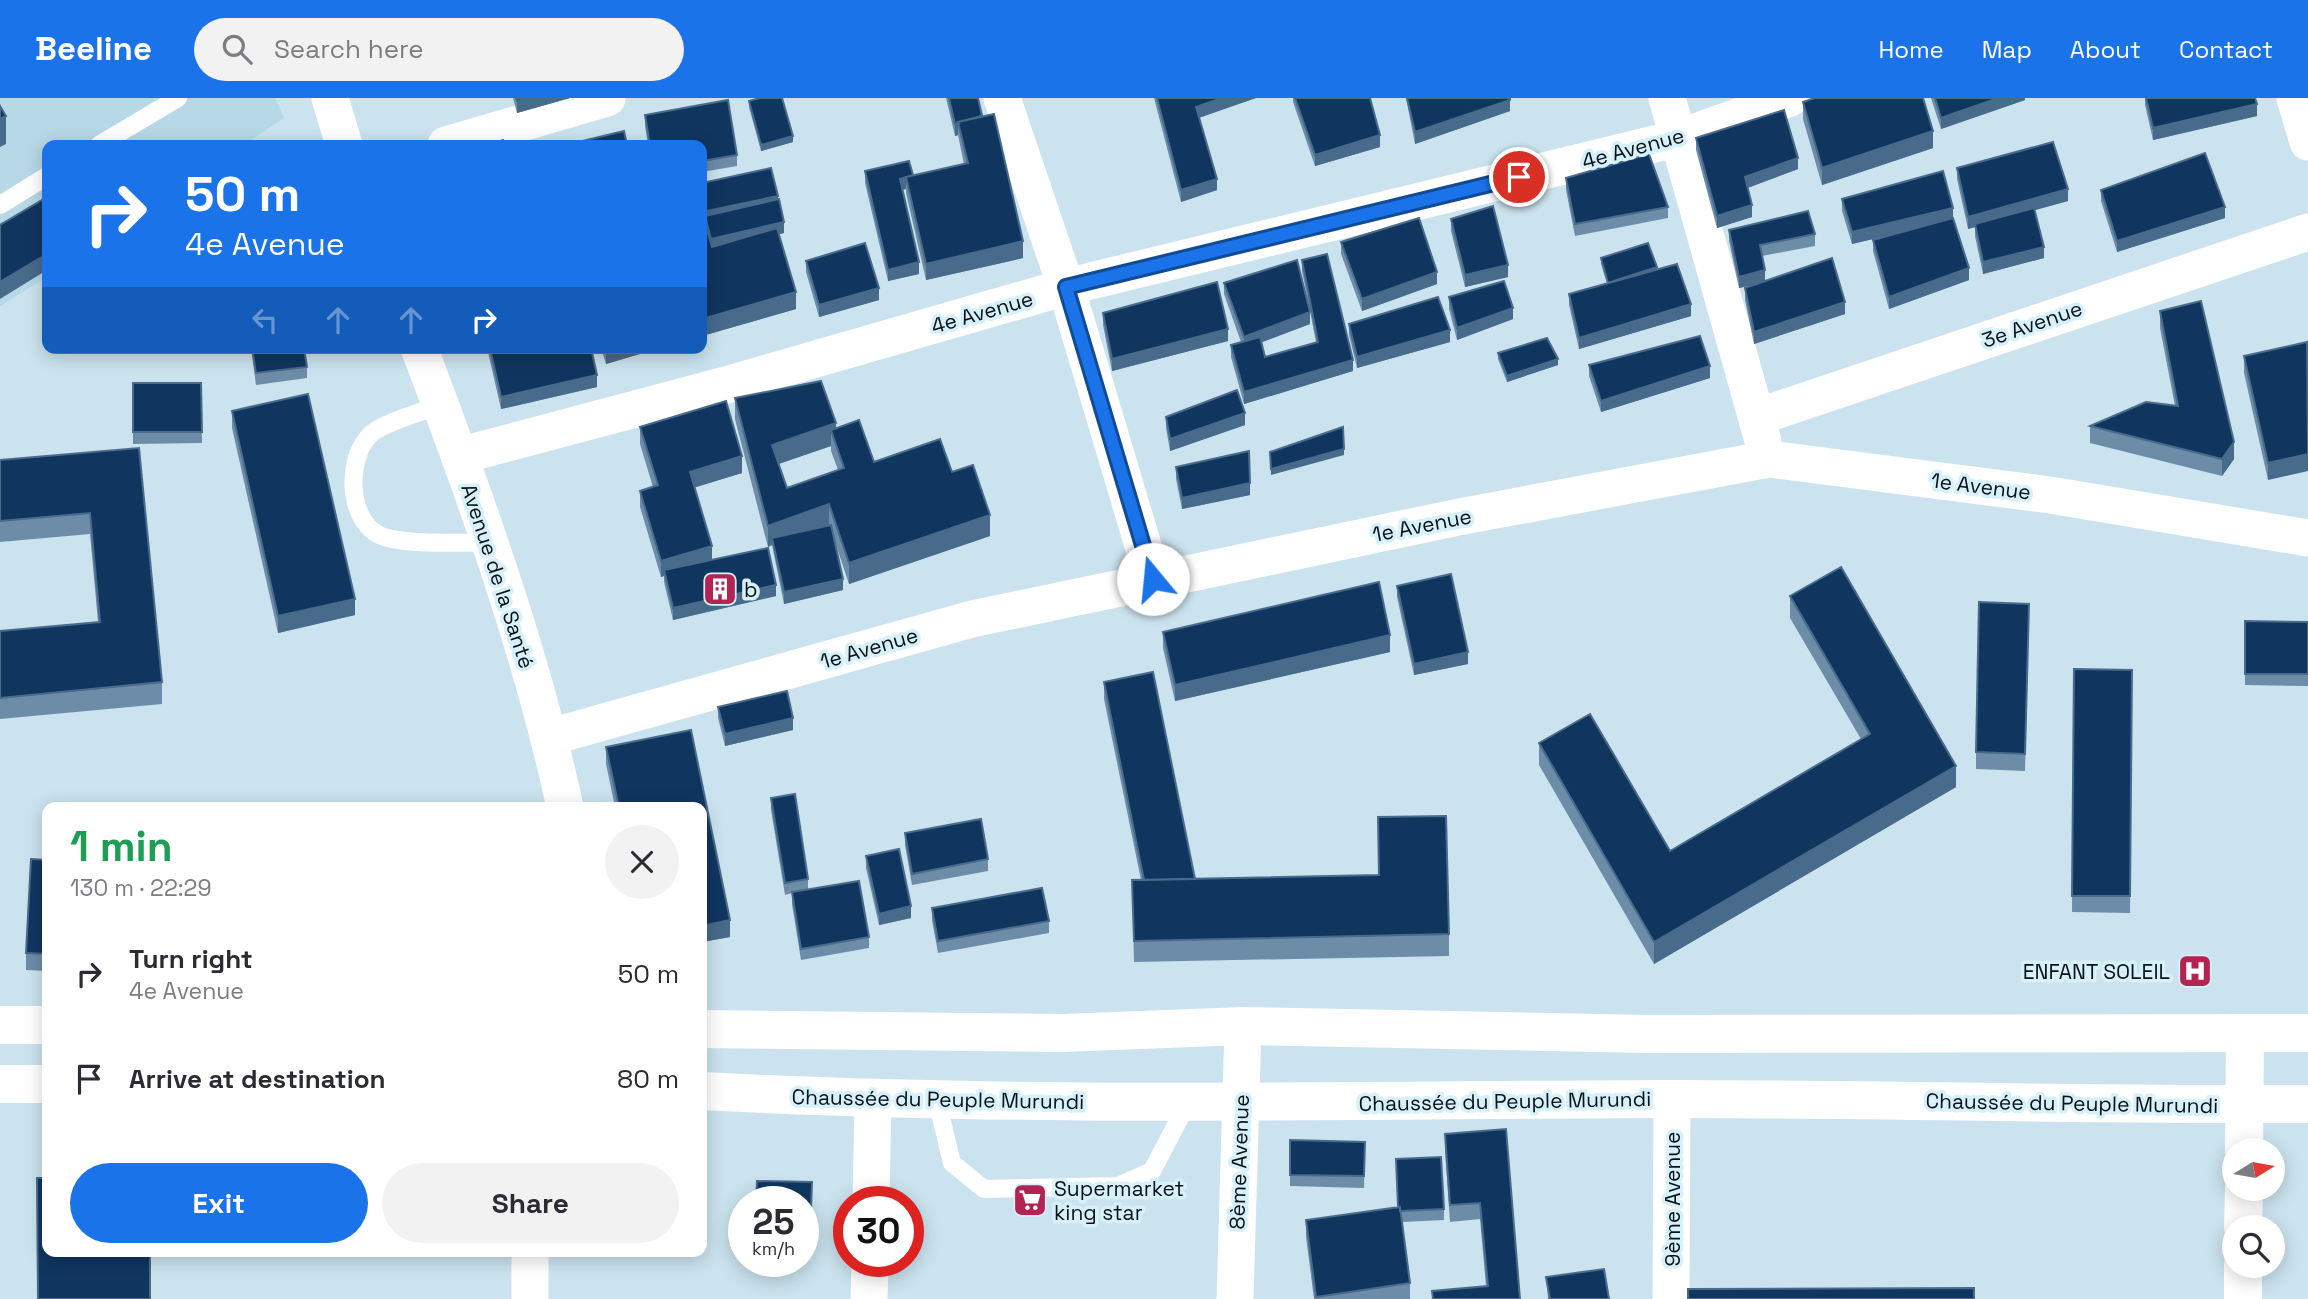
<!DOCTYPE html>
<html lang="en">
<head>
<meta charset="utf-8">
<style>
	body { margin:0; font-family:"Space Grotesk",sans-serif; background:#f2f2f3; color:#2b2b33; height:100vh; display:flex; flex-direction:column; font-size:26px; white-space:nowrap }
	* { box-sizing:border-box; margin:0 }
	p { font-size:23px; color:#7c7c81 }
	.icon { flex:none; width:38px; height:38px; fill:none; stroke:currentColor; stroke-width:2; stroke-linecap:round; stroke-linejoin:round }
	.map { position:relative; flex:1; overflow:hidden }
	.panel { position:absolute; left:42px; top:704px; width:665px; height:455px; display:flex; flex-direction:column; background:#fff; border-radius:14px; box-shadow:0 4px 18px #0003 }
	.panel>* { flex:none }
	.top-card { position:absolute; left:42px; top:42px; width:665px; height:214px; border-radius:14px; box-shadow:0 4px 18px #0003; background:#1a73e8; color:#fff; overflow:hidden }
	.needle { width:46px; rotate:79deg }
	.buttons { position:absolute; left:2222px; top:1040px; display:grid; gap:14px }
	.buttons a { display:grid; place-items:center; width:63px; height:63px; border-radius:50%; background:#fff; box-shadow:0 4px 18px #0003; font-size:35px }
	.speed { position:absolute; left:728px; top:1088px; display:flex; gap:14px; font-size:35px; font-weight:700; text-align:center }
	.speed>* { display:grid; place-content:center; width:91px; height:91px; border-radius:50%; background:#fff; box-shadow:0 4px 18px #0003; line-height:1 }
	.speed small { font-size:18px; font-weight:400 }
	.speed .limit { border:10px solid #d22; background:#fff; color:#111 }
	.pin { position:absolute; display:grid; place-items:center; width:60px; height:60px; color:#fff; margin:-30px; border:4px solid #fff; border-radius:50%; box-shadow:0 2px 7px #0007 }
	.me { position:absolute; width:77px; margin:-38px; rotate:343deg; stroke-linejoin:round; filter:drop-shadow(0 0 5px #0008) }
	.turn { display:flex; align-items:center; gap:24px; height:147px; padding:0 28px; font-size:32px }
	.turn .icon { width:91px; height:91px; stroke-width:2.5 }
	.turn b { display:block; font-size:49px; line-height:60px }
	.lanes { display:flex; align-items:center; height:66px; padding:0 28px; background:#0003; justify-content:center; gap:35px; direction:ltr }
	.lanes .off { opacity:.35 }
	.round { display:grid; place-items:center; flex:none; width:74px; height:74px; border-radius:37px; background:#f2f2f3 }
	.headline { display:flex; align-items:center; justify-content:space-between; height:119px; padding:0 28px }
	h1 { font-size:42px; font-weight:800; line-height:52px; color:#1e9e55 }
	.action { display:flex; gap:14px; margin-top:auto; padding:14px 28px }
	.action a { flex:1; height:80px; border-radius:42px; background:#1a73e8; color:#fff; font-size:28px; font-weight:800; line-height:80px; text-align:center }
	.action a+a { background:#f2f2f3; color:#2b2b33 }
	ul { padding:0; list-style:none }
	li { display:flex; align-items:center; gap:21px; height:105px; padding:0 28px }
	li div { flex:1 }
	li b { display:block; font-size:26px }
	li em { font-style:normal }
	header { display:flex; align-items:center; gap:42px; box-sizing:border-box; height:98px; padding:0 35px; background:#1a73e8; color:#fff }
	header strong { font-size:33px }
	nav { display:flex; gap:38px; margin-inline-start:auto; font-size:24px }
	.search { width:490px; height:63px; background:#f2f2f3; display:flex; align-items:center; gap:18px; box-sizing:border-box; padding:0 24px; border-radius:38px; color:#7c7c81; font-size:26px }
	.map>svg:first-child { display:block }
</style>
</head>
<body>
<header>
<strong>Beeline</strong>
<div class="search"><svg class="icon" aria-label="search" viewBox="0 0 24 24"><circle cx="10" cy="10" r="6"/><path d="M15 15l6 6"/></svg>Search here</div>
<nav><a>Home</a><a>Map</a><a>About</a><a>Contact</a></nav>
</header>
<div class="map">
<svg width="2308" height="1201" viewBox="0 0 2308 1201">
	<rect width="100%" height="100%" fill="#cae3ee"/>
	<!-- built -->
	<path fill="#b7d8e6" d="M0 0H275L284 20 251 42 253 47H47V179L0 208Z"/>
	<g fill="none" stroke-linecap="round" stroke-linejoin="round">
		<!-- service -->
		<path stroke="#fff" stroke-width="18" d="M99 47 178 0
			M0 107 47 78
			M441 307C423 314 384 324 371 336 344 361 347 431 388 440 415 447 461 444 490 445
			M937 1003 952 1065 984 1091 1118 1088 1152 1073 1187 1006"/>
		<!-- minor -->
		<path stroke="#fff" stroke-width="37" d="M330 0 344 47
			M1002 0 1066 189 1153 481
			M1667 0 1763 343
			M2295 0 2308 44
			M446 47 607 0
			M419 250C476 400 531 552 565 709
			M1757 319 2308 134
			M459 358 726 287 1066 189 1679 40 1790 0
			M550 639 972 521 1459 419 1769 361 2050 397 2308 440
			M871 1104 873 1002
			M530 1201V1153
			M869 1201 870 1164
			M1235 1201 1243 928
			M1671 1201 1672 1001"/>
		<!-- tertiary -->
		<path stroke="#fff" stroke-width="38" d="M2244 1052 2245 935
			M2243 1129 2244 1090
			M2243 1201V1167"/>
		<!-- trunk -->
		<path stroke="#fff" stroke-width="38" d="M0 927H47
			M702 931 1063 935 1243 928 1647 936 2308 935
			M0 986H47
			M702 993C1025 1010 1347 1002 1670 1001 1883 1001 2095 1007 2308 1006"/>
	</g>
	<!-- wall -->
	<path fill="#6d8ca7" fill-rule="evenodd" d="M513 0H570L517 15Z
		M946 0H978L1023 160 926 182 906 95V91L902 92 919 176 888 183 865 85V73L913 77 964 66 958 37 955 38Z
		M1154 0H1256L1199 19 1217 92 1181 104Z
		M1293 0H1370L1380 49 1315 68 1293 4Z
		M1406 0H1510V13L1415 46Z
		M1931 0H2025V2L1941 31Z
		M2145 0H2255L2257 18 2153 42 2145 7Z
		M749 3 793 44 761 53 749 9Z
		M1803 4 1933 50 1822 87 1803 21Z
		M645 17 737 57V68L702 74V47H648L645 28Z
		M1696 40 1798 71 1747 90 1752 119 1717 130 1696 52Z
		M1957 70 2068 103 2034 112 2044 160 1983 176 1975 138V129L1968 131 1957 81Z
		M1566 80 1668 109V120L1575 138 1566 92Z
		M702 85 778 101 784 135 779 136 796 211 702 238Z
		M2101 92 2225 120 2117 154 2101 103Z
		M1842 101 1953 120 1969 182 1889 211 1873 153V142L1905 133 1852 146 1842 113Z
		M1451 121 1508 179 1465 189 1451 133Z
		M1729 132 1815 136V148L1762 158 1765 183 1845 216 1754 246 1745 202V190L1760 185 1739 190 1729 143Z
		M1341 144 1437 186 1362 213 1341 156Z
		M1601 160 1657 171 1691 218 1579 251 1569 207V196L1607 185 1601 166Z
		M1302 162 1353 273 1244 306 1231 259V247L1241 244 1224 196V185L1310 226 1261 244 1265 259 1316 244 1302 173Z
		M806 163 879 202 819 219 806 174Z
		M1449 199 1513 221 1457 242 1449 211Z
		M2160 213 2234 361 2222 378 2090 345V328L2175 308 2160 230Z
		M1103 215 1228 243 1112 273 1103 227Z
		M1349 226 1450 244 1357 270 1349 237Z
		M2307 244 2268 382 2244 275V258Z
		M251 250H304L307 269V280L256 287Z
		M487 250H591L597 289 501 311Z
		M601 250H660L606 266Z
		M1498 255 1558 267 1507 284 1498 261Z
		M1589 267 1710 280 1601 314 1589 278Z
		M133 285H201L202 345 133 346Z
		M735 300 836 330 874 364 952 374 990 438 849 486 834 441 843 492 784 506 772 447 768 449 735 321ZM831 348V353L838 372 787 390 779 366Z
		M232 313 355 517 278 535 232 330Z
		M1166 319 1245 327 1170 353 1166 330Z
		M640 329 742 375 695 389 712 462 776 498 673 522 664 484V478L661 479 640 409V393L653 389 640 346Z
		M139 350 162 584V606L0 621V533L98 524 90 436 0 444V362Z
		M1176 369 1250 397 1182 411 1176 381Z
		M1397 488 1468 566 1414 577 1397 499Z
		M1790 498 1956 689 1654 866 1539 667V645L1670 753 1861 641 1790 520Z
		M2029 522 2025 673 1976 671V654Z
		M2245 523 2308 524V588L2245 587Z
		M1163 534 1390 554 1175 603 1163 550Z
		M2074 571 2132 572 2130 815 2072 814Z
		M1104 584 1195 781 1379 777 1378 719 1449 836V858L1134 864 1132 782H1141L1104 601Z
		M718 609 793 632 725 648 718 620Z
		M691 632 730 822V839L702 844V709H615L606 666V649Z
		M771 700 808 781V792L869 839V850L801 862 792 806V795L785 797 771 712Z
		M905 735 988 761V773L912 787 905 747Z
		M866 758 911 820 879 827 866 770Z
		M47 762V873L26 872V855Z
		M932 810 1049 823V835L938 855 932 822Z
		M1506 1031 1520 1201H1432V1193L1486 1188 1480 1121 1450 1124 1445 1052V1036Z
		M1290 1042 1365 1044 1364 1090 1290 1088Z
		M1396 1061 1444 1111V1122L1402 1124 1410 1185V1201H1314L1306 1139V1122L1398 1109Z
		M812 1084 810 1149H803V1104Z
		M421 1153H464V1159L421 1158Z
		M1546 1179 1609 1201H1548Z"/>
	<!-- shaded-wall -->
	<path fill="#486a8b" d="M529 0H570L517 15V3Z
		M1222 0H1256L1196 21V9Z
		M1998 0H2025V2L1941 31V20Z
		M1510 2V13L1415 46V34Z
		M2257 6V18L2153 42V30Z
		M6 18V46L0 49V21Z
		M958 25V37L955 38V26Z
		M1933 33V50L1822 87V70Z
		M1380 37V49L1315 68V57Z
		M793 38V44L761 53V47Z
		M1798 60V71L1745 91V79Z
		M906 79V91L900 92V81Z
		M1217 81V92L1181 104V92Z
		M2068 91V103L1968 131V119Z
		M778 98V110L705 118V125L702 114Z
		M1752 107V119L1717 130V118Z
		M2225 109V120L2117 154V143Z
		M1953 110V122L1852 146V134Z
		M784 124V135L711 153V141Z
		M1023 143V160L926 182V166Z
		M2044 149V160L1983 176V164Z
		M47 156V172L0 201V184Z
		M919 164V176L888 183V172Z
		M1508 167V179L1465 189V177Z
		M1657 169V175L1608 185Z
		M1969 170V182L1889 211V199Z
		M1765 172V184L1739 190V179Z
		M1437 174V186L1362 213V201Z
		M879 190V202L819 219V207Z
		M796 194V211L702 238V221Z
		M1845 204V216L1754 246V234Z
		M1691 206V218L1579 251V240Z
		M1513 210V221L1457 242V230Z
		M1310 214V226L1244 251V239Z
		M1228 231V243L1112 273V261Z
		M1450 232V244L1357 270V259Z
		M606 250H660L606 266Z
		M1558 261V267L1507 284V278Z
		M1353 262V273L1244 306V294Z
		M1710 268V280L1601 314V303Z
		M597 277V289L501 311V299Z
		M1245 315V327L1170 353V341Z
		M836 325V345L831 332V348L772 368V347Z
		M2234 344V361L2222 378V361Z
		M1344 351V357L1271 377V371Z
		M2308 356V373L2268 382V365Z
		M742 358V375L690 391V374Z
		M1250 385V397L1182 411V400Z
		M829 406V427L772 440V447L768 449V428Z
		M990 417V438L849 486V465Z
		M712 448V464L664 472V478L661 479V463Z
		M843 481V492L784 506V494Z
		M776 487V498L673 522V510Z
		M355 501V517L278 535V518Z
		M1390 537V554L1175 603V587Z
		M1468 554V566L1414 577V566Z
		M793 620V632L725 648V636Z
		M1956 668V689L1654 866V844Z
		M911 808V820L879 827V816Z
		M730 822V839L702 844V828Z"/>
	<!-- building -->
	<path fill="#103660" stroke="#486a8b" stroke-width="2" d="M516 0H529L517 3Z
		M760 0H782L793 38 761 47 749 3Z
		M949 0H978L982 18 958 24 959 25 955 26Z
		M1157 0H1222L1196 9 1217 81 1181 92Z
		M1295 0H1370L1380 37 1315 57Z
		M1407 0H1510V2L1415 34Z
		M1815 0H1923L1933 33 1822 70 1803 4Z
		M1935 0H1998L1941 20Z
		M2146 0H2255L2257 6 2153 30Z
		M728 2 737 57 702 63V47H650L645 17Z
		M0 8 6 18 0 21Z
		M1784 12 1798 60 1745 79 1752 107 1717 118 1696 40Z
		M994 16 1023 143 926 166 906 79 968 65 958 24Z
		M624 33 627 47H566Z
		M503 42 505 47H490Z
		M2053 44 2068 91 1968 119 1957 70Z
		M2205 55 2225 109 2117 143 2101 92Z
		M1649 56 1668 109 1575 126 1566 80Z
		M909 63 913 77 900 81 919 164 888 172 865 73Z
		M771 70 778 98 702 114V85Z
		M1943 73 1953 110 1852 134 1842 101Z
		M47 99V156L0 184V127Z
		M779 101 784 124 711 141 705 118Z
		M1493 108 1508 167 1465 177 1451 121Z
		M2034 110 2044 149 1983 164 1975 126Z
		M1808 113 1815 136 1760 147 1765 172 1739 179 1729 132Z
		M702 114 712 149 777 130 796 194 702 221Z
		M1419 120 1437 174 1362 201 1341 144Z
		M1953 120 1969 170 1889 199 1873 142Z
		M865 145 879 190 819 207 806 163Z
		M1648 145 1657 169 1608 185 1601 160Z
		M1327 156 1353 262 1244 294 1231 247 1260 239 1265 259 1318 244 1302 162Z
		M1832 160 1845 204 1754 234 1745 190Z
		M1297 162 1310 214 1244 239 1224 185Z
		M1677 166 1691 206 1579 240 1569 196Z
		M1504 183 1513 210 1457 230 1449 199Z
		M1217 184 1228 231 1112 261 1103 215Z
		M1438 199 1450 232 1357 259 1349 226Z
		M2201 203 2234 344 2222 361 2090 328 2146 304 2178 308 2160 213Z
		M1700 238 1710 268 1601 303 1589 267Z
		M1547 240 1558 261 1507 278 1498 255Z
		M2307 244 2308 356 2268 365 2244 258Z
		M252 250H304L307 269 256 275Z
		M490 250H591L597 277 501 299Z
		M821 283 836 325 772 347 787 390 844 370 831 332 859 322 874 364 940 341 952 374 973 367 990 417 849 465 829 406 768 428 735 300Z
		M133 285H201L202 334H133Z
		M1237 292 1245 315 1170 341 1166 319Z
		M308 296 355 501 278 518 232 313Z
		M726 303 742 358 690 374 712 448 661 463 640 393 658 387 640 329Z
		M1343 329 1344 351 1271 371 1270 354Z
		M139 350 162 584 0 600V533L100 524 90 415 0 423V362Z
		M1249 353 1250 385 1182 400 1176 369Z
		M831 427 843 481 784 494 772 440Z
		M768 450 776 487 673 510 664 472Z
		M1841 469 1956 668 1654 844 1539 645 1590 616 1670 753 1870 636 1790 498Z
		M1451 476 1468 554 1414 566 1397 488Z
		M1379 484 1390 537 1175 587 1163 534Z
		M1979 504 2029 506 2025 656 1976 654Z
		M2245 523 2308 524V576H2245Z
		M2074 571 2132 572 2130 798H2072Z
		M1153 574 1195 781 1144 782 1104 584Z
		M787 593 793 620 725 636 718 609Z
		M691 632 730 822 702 828V709H619L606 649Z
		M795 696 808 781 785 785 771 700Z
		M1446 718 1449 836 1134 843 1132 782 1379 777 1378 719Z
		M981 721 988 761 912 776 905 735Z
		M899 751 911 808 879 816 866 758Z
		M31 761 47 762V856L26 855Z
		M859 783 869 839 801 851 792 794Z
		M1042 790 1049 823 938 843 932 810Z
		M1506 1031 1520 1201H1433L1432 1193 1488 1188 1480 1105 1450 1107 1445 1036Z
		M1290 1042 1365 1044 1364 1078 1290 1077Z
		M1441 1059 1444 1111 1400 1113V1109H1398L1396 1061Z
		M37 1080H47V1153H150V1201H38Z
		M757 1083 812 1084 810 1138 803 1137V1104H756Z
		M1400 1109 1410 1185 1316 1199 1306 1122Z
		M1604 1171 1609 1201H1550L1546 1179Z
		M1974 1190V1201H1688V1191Z"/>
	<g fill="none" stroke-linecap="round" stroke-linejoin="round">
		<!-- route casing -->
		<g stroke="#114b97" stroke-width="18">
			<path id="route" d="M1153 481 1066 189 1519 79"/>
		</g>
		<!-- route -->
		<use href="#route" stroke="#1a73e8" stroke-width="12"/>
	</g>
	<!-- icons -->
	<defs>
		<g id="building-square" transform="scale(1.75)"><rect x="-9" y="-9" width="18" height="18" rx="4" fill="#b42453" stroke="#d7f1fb"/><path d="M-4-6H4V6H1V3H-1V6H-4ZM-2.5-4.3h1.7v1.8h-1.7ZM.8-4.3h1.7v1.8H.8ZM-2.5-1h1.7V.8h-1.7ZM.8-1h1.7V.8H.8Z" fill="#fff"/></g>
		<g id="hospital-square" transform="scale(1.75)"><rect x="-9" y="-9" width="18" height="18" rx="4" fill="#b42453" stroke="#d7f1fb"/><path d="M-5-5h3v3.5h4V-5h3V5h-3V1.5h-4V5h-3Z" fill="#fff"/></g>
		<g id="supermarket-square" transform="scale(1.75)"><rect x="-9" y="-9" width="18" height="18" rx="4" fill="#b42453" stroke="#d7f1fb"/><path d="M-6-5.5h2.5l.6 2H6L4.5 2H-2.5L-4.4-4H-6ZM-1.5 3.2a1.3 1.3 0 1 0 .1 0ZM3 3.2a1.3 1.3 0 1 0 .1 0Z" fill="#fff"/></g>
	</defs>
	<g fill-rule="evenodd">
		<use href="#building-square" x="720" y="491"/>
		<use href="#hospital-square" x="2195" y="873"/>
		<use href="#supermarket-square" x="1030" y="1102"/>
	</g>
	<g text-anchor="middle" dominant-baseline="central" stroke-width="7" stroke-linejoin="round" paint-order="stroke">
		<!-- street labels -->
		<g font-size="21" fill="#091216" stroke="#d7f1fb">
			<text transform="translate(1633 50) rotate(-15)">4e Avenue</text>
			<text transform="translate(982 214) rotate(-16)">4e Avenue</text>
			<text transform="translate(2032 226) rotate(-19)">3e Avenue</text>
			<text transform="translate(1981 388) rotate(7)">1e Avenue</text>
			<text transform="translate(1422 427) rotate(-11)">1e Avenue</text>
			<text transform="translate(498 478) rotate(72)">Avenue de la Santé</text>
			<text transform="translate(869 550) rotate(-16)">1e Avenue</text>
			<text transform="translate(938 1001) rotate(1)">Chaussée du Peuple Murundi</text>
			<text transform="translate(1505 1003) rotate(-1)">Chaussée du Peuple Murundi</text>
			<text transform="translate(2072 1005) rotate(1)">Chaussée du Peuple Murundi</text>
			<text transform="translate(1239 1064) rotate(-88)">8ème Avenue</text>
			<text transform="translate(1672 1101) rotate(-90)">9ème Avenue</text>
		</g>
		<!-- poi labels -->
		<g font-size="21" fill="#091216" stroke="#d7f1fb" text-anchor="start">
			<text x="744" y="491">b</text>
			<text x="2170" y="873" text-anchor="end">ENFANT SOLEIL</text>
			<text x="1054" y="1090">Supermarket<tspan x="1054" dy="24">king star</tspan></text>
		</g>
	</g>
</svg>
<div class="buttons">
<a><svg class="needle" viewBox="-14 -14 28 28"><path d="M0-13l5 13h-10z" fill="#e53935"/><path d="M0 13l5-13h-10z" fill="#7c7c81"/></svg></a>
<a><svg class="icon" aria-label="search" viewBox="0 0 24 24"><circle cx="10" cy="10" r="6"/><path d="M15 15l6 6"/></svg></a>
</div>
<div class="speed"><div>25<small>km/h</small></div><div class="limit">30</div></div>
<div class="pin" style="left:1519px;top:79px;background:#d93025"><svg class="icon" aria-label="arrive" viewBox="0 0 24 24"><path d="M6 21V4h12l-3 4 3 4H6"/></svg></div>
<svg class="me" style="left:1153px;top:481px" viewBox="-20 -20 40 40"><circle r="19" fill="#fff"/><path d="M0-13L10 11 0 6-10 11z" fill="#1a73e8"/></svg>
<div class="top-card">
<div class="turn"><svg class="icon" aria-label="right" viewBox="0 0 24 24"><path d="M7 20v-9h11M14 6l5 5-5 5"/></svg><div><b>50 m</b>4e Avenue</div></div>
<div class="lanes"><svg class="icon off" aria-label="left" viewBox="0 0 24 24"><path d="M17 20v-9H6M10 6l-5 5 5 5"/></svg><svg class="icon off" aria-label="ahead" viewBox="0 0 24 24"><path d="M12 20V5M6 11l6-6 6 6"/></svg><svg class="icon off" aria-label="ahead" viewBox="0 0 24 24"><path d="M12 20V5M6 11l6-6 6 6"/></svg><svg class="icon" aria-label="right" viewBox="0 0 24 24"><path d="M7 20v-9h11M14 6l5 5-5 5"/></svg></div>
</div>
<section class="panel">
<div class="headline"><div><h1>1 min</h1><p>130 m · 22:29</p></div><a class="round"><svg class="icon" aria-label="close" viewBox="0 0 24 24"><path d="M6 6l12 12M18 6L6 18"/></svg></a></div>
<ul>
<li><svg class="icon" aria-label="right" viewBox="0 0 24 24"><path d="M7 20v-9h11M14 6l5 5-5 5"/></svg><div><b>Turn right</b><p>4e Avenue</p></div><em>50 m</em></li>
<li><svg class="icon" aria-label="arrive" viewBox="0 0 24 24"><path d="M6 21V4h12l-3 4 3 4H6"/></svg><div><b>Arrive at destination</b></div><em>80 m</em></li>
</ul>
<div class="action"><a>Exit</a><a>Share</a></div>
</section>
</div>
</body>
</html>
